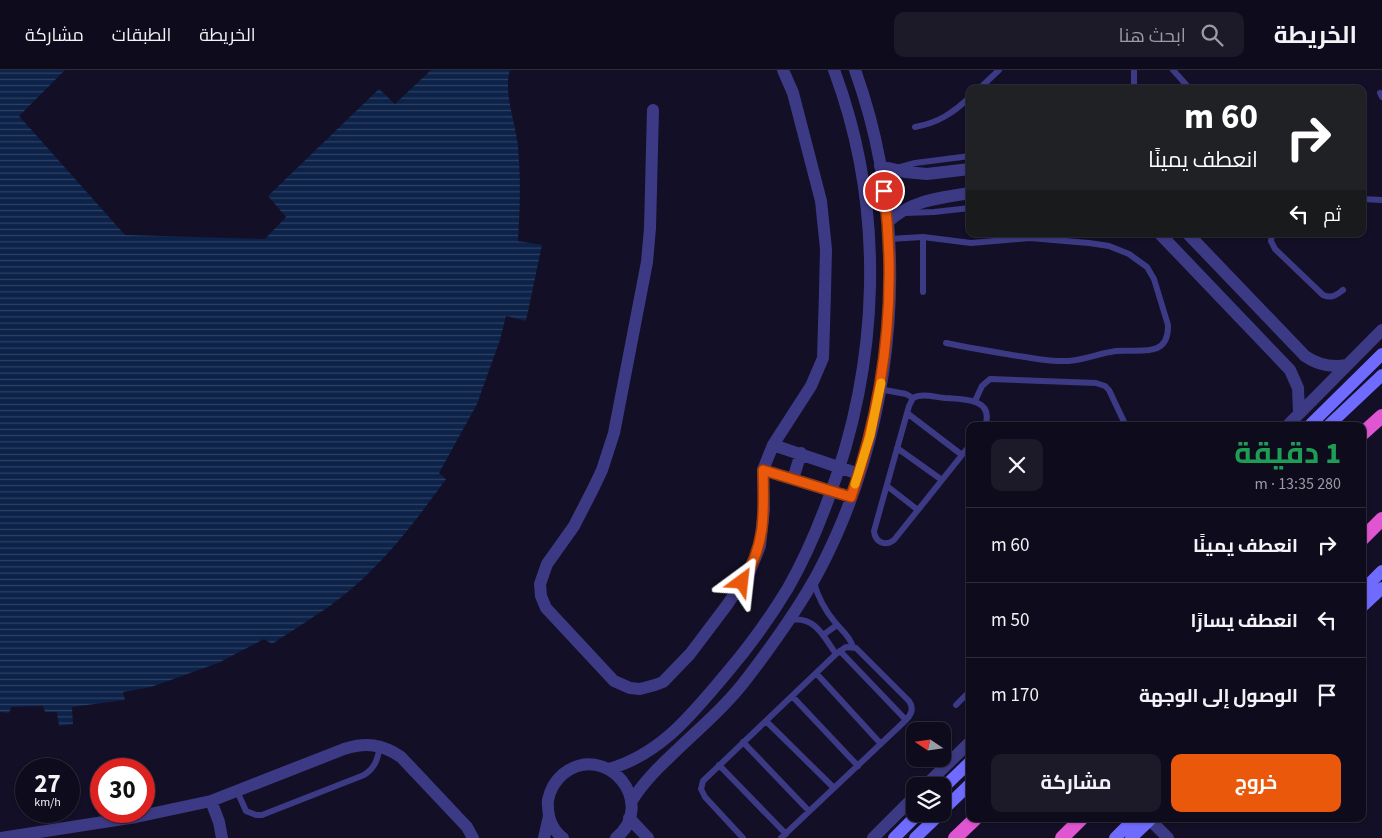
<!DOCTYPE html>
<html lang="ar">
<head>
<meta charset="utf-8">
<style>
	body { margin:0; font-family:"Source Sans 3",Cairo,sans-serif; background:#1c1929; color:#f1f3f6; direction:rtl; height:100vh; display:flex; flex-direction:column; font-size:19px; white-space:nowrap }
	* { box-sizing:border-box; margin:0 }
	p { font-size:16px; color:#9b9ba3 }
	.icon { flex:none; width:28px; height:28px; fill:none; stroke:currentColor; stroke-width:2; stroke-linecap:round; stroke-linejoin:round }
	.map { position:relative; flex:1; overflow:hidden; direction:ltr }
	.details { position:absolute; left:966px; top:352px; width:400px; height:400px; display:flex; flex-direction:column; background:#0e0b1c; border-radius:10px; box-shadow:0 1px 4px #0004,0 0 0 1px #2e2b3b; direction:rtl }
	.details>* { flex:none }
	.guide { position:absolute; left:966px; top:15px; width:400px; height:152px; border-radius:10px; box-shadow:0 1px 4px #0004,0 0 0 1px #2e2b3b; direction:rtl; background:#202124; color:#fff; overflow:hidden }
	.needle { width:32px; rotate:283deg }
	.buttons { position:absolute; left:906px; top:652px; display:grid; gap:10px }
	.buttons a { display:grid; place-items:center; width:45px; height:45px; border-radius:10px; background:#0e0b1c; box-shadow:0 1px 4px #0004,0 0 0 1px #2e2b3b; font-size:25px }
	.speed { position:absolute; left:15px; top:688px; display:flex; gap:10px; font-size:25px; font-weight:700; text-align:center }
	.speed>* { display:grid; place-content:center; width:65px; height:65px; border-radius:50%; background:#0e0b1c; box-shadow:0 1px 4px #0004,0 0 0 1px #2e2b3b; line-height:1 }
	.speed small { font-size:12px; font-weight:400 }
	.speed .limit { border:8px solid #d22; background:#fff; color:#111 }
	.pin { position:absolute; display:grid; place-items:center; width:42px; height:42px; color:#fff; margin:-21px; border:2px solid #fff; border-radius:50%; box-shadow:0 1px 5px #0007 }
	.me { position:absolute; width:55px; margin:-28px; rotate:30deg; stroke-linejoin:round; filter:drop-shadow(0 0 4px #0008) }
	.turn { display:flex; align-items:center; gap:18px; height:105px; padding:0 25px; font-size:22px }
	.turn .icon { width:65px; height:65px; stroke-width:2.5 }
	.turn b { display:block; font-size:35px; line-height:42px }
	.then { display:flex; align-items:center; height:48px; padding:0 25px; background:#0003; gap:10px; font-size:19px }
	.round { display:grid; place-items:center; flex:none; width:52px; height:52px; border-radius:10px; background:#1c1929 }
	.head { display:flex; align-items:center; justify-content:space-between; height:85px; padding:0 25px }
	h1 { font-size:30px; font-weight:700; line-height:38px; color:#1e9e55 }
	.cta { display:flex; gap:10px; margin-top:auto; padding:10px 25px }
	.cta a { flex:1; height:58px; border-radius:10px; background:#ea580c; color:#fff; font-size:20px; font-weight:700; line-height:58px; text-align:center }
	.cta a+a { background:#1c1929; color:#f1f3f6 }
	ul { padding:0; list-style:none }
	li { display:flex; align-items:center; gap:15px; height:75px; padding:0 25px; border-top:1px solid #2e2b3b }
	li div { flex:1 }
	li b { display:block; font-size:19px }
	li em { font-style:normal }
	header { display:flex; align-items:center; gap:30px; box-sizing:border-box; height:70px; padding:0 25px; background:#0e0b1c; border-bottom:1px solid #2e2b3b }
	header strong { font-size:24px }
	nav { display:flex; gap:28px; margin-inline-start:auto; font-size:18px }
	.search { width:350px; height:45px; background:#1c1929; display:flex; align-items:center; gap:12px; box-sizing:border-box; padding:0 18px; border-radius:10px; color:#9b9ba3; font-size:19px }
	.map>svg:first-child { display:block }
</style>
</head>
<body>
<header>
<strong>الخريطة</strong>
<div class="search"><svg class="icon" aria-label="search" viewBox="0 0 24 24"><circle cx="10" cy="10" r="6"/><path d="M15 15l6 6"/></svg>ابحث هنا</div>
<nav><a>الخريطة</a><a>الطبقات</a><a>مشاركة</a></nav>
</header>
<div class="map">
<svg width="1382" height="768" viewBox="0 0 1382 768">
	<defs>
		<pattern id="water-rules" width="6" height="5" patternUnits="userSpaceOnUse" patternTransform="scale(1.25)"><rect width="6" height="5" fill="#0c2248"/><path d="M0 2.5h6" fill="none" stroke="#2f4163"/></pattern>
	</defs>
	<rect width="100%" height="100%" fill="#130f26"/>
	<!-- water -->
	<path fill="url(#water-rules)" d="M0 0H65L19 46 125 165 265 169 286 147 268 126 379 19 395 34 431 0H510C503 22 516 54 518 77 521 109 520 140 518 171L542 175 526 251 506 246 500 270 477 334 439 403 446 409C415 452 381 497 339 529 318 545 294 559 272 574L264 569 218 593 151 617 123 622 125 630 72 637 73 654 59 656 57 642H45L43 636 11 637 9 643 0 642Z"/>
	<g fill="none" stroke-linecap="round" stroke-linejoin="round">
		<!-- service -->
		<path stroke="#3d3a85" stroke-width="6" d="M1173 0 1190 19
			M979 19 999 0
			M1134 19V0
			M1380 23 1382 27
			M915 57C938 53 953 43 970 27
			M897 98 915 93 970 86
			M1362 129 1382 130
			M905 143 934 142 970 138
			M1272 164 1271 171 1275 179 1323 225C1332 229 1336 225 1343 220
			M889 169 923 167 971 173 1030 168 1089 173 1109 176 1129 184 1147 197 1154 209 1168 255C1169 289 1139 279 1116 281 1100 283 1084 290 1068 291 1051 292 1034 288 1018 286 994 282 970 278 946 273
			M923 222V167
			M879 319 906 324 913 328
			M975 331 982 316 990 309 1096 313 1105 316 1109 320 1126 356
			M907 343 962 385
			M970 375 894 470C885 477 875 472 874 461L909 336 913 328C922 323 934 327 945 328 962 329 995 328 985 356
			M897 378 942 410
			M887 416 918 440
			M814 513C818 527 825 540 834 551 841 560 850 566 853 577
			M791 550C815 546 824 567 836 584
			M823 565 837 555
			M840 581 906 650
			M816 603 881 674
			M792 626 858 696
			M956 635 970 621
			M766 651 834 718
			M743 672 809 741
			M719 695 786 764
			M237 721 246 741 256 745H262L364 705C375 698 378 689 380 675
			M743 768 705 727 701 719 703 711 836 584 846 577 856 578 909 631C914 638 912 644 906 650L781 768"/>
		<!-- minor -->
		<path stroke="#3d3a85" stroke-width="12" d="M653 40 650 158 647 192 614 363 602 400 593 419 574 456 547 494 540 514 541 526 546 538 614 611 630 618 640 619 655 615 663 612 690 584 727 535 750 501 760 476 764 439 763 400 773 375 859 404
			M880 96 905 102 927 104 970 99
			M888 152C912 130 939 128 970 123
			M1160 164 1290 300 1298 318 1299 343
			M1188 164 1305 286C1318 295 1331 298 1347 295
			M1287 356 1382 260
			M773 375 811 316 823 288 825 222 826 179 821 131 793 23 783 0
			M763 400 851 427
			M793 409 801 383
			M609 699C661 684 691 645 725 605 748 578 770 548 788 518 804 490 817 460 828 430 880 293 886 139 834 0
			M925 716 970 672
			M211 731 219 752 222 768
			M631 732C644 711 659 697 677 680 701 657 728 634 748 607 774 573 799 538 819 501 898 350 913 161 855 0
			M629 748 648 768
			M1150 750 1168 768
			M1 768 136 747 211 731 344 679C366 672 382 674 401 687L467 757 473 768
			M544 768 549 746
			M563 768C551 759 547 744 548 730 550 720 555 711 563 704 607 670 658 734 616 768
			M873 768 915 726"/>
		<!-- secondary -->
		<path stroke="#6f6bff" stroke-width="12" d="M1309 356 1382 284
			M1328 356 1382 305
			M1362 521 1382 501
			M1362 537 1382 518
			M942 719 970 692
			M942 741 970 714
			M894 768 918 744
			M915 768 940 744
			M1115 768 1134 749
			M1131 768 1151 749"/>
		<!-- trunk -->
		<path stroke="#e055d1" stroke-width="14" d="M1362 364 1382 346
			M1362 469 1382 449
			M955 768 975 749
			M1062 768 1081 749"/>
	</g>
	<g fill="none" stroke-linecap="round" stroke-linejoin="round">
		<!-- route casing -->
		<g stroke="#983908" stroke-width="12">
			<path id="route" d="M742 512C766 476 764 442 763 400L851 427C885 328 897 225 884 121"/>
		</g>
		<!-- route -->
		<use href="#route" stroke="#ea580c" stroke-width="9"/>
		<!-- slow -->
		<path stroke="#f59e0b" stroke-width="9" d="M855 414 870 366 881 313"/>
	</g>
</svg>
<div class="buttons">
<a><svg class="needle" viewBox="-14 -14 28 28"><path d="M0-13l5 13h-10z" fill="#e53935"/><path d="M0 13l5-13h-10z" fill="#9b9ba3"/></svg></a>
<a><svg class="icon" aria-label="layers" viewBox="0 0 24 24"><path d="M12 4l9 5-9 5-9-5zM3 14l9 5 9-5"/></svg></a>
</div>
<div class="speed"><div>27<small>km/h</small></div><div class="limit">30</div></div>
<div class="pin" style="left:884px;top:121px;background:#d93025"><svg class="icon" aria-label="arrive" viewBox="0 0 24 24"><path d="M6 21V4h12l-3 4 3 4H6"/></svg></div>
<svg class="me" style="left:742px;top:512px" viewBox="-20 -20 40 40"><path d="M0-17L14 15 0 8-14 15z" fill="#ea580c" stroke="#fff" stroke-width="4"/></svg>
<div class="guide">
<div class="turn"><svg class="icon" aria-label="right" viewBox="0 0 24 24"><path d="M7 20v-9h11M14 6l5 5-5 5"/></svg><div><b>60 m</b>انعطف يمينًا</div></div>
<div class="then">ثم<svg class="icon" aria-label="left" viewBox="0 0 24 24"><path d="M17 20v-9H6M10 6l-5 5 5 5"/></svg></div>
</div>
<section class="details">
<div class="head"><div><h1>1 دقيقة</h1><p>280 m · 13:35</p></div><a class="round"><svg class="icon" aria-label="close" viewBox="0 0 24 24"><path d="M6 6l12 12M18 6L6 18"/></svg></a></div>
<ul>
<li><svg class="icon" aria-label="right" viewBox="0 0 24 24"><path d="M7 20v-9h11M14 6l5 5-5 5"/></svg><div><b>انعطف يمينًا</b></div><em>60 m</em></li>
<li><svg class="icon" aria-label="left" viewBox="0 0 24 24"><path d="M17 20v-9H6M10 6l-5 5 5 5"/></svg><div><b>انعطف يسارًا</b></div><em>50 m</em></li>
<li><svg class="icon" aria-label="arrive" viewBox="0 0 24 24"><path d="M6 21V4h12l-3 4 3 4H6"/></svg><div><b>الوصول إلى الوجهة</b></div><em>170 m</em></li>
</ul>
<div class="cta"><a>خروج</a><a>مشاركة</a></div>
</section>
</div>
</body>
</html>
